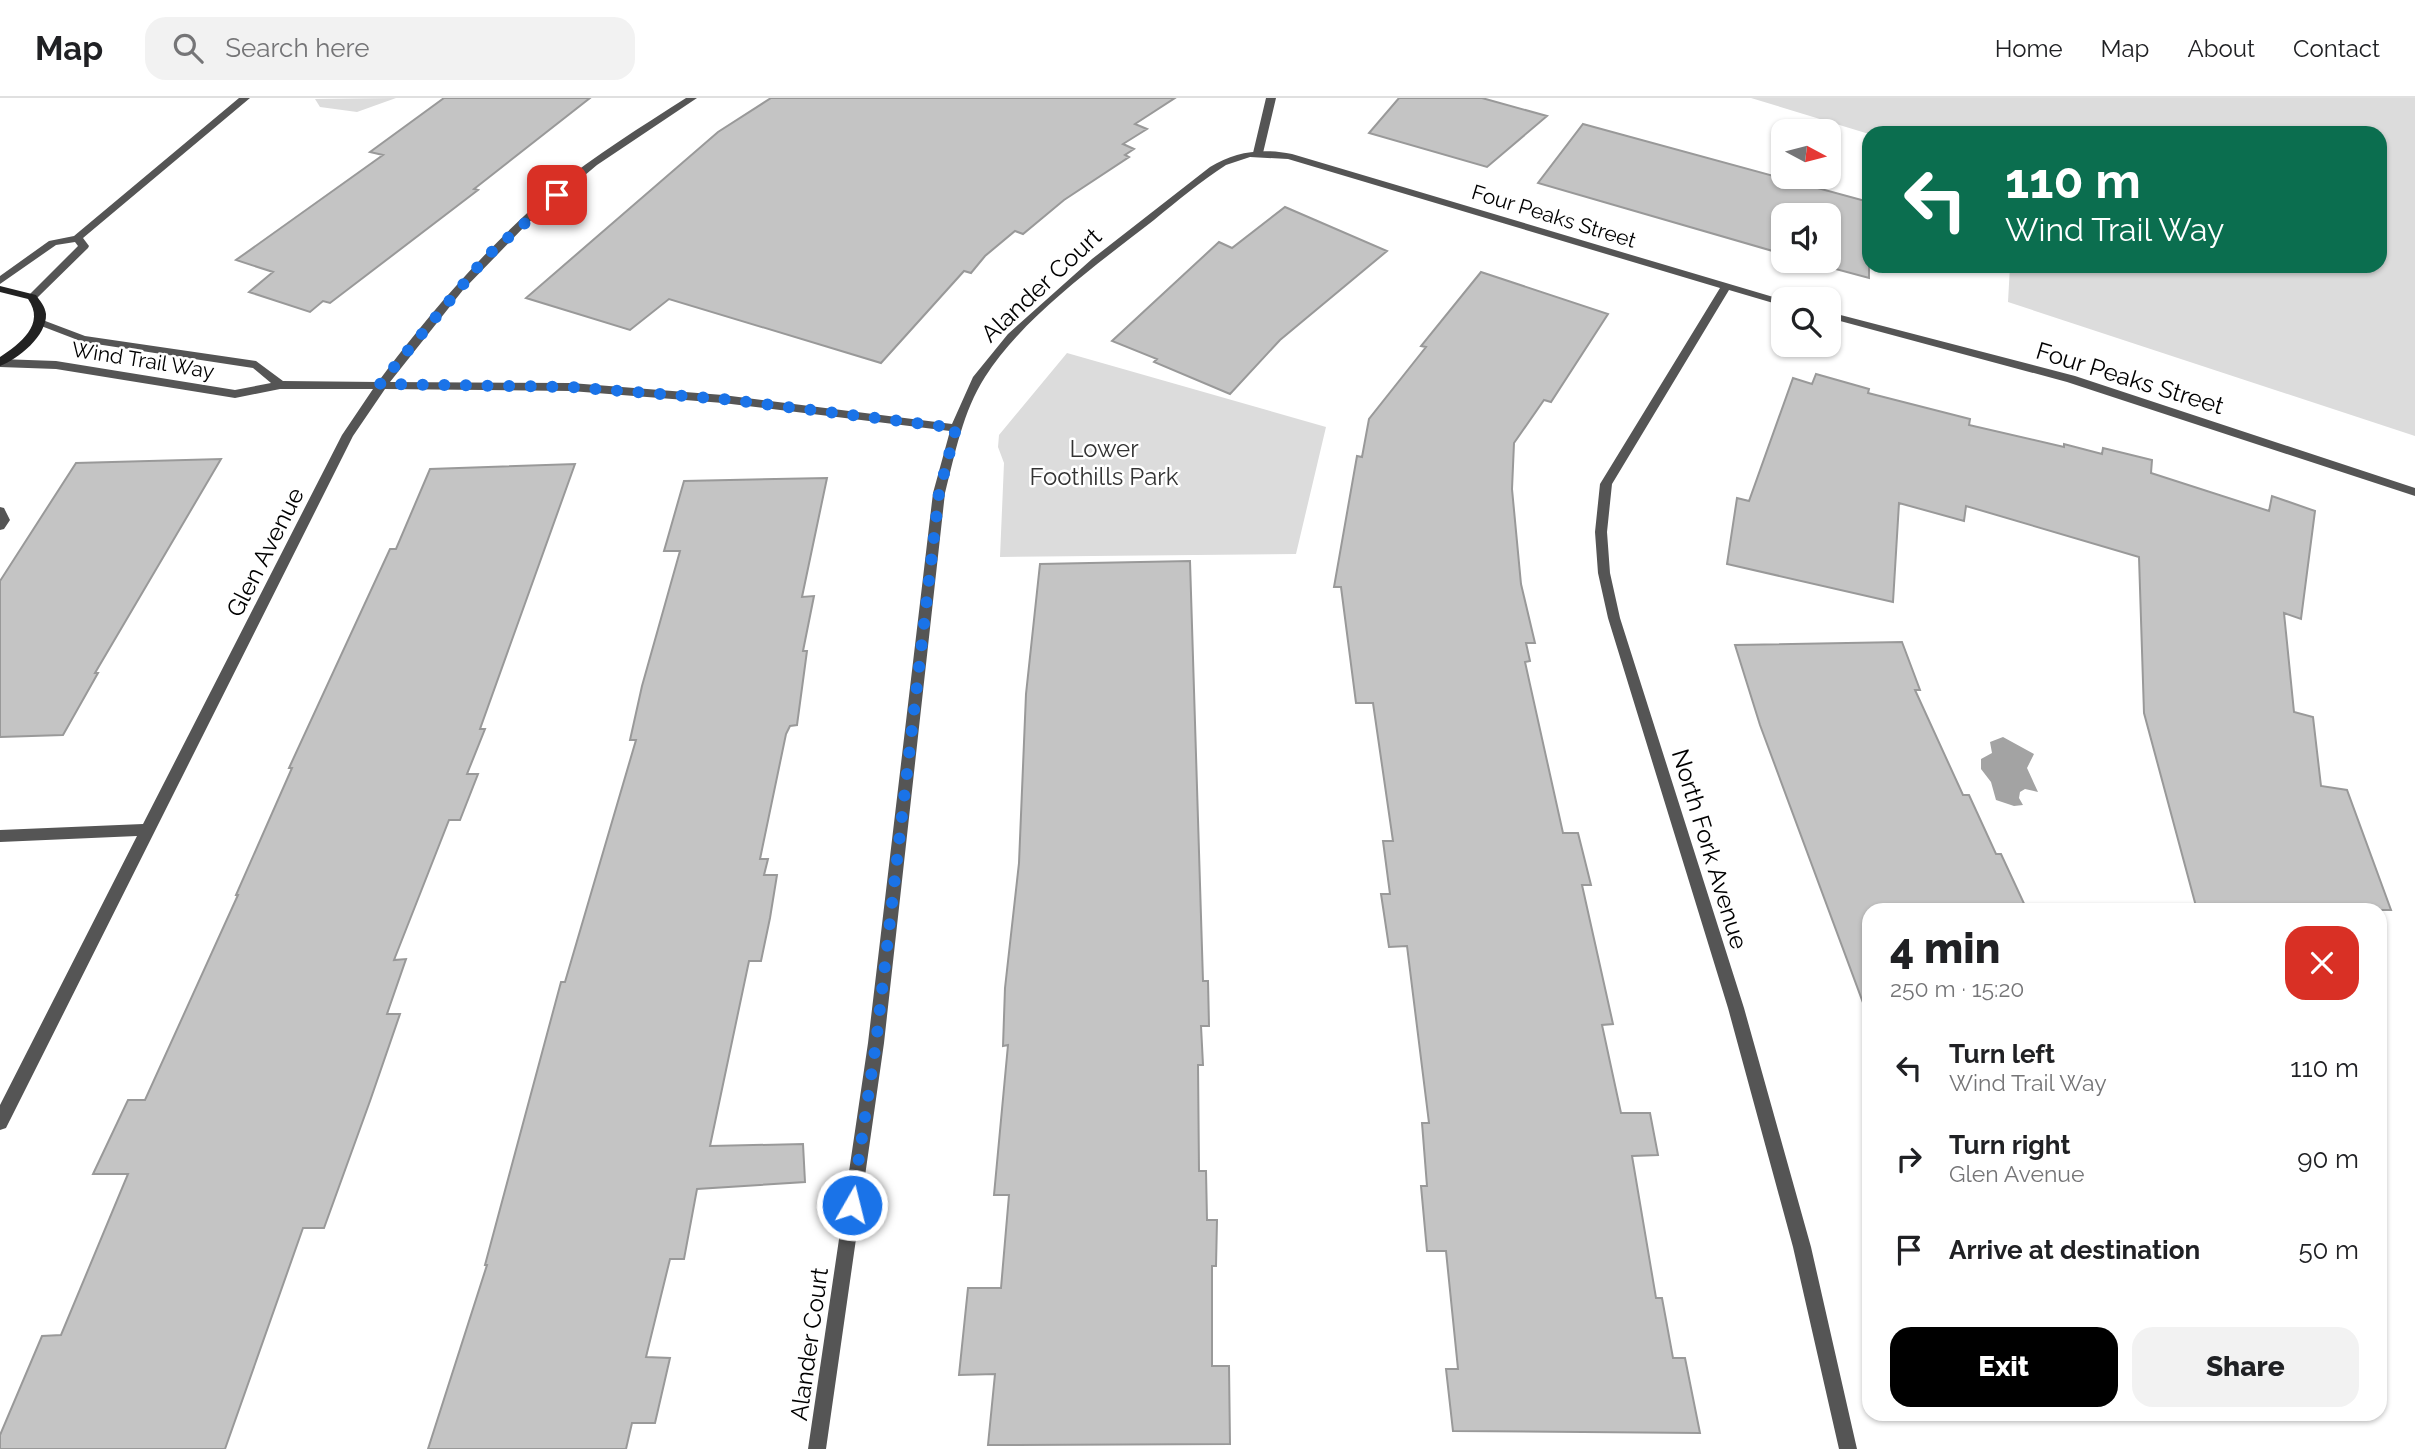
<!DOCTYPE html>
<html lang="en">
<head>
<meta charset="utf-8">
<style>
	body { margin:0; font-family:Raleway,sans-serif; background:#f2f2f2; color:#202124; height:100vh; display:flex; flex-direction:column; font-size:26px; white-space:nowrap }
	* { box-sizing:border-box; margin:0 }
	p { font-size:23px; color:#757577 }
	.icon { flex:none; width:38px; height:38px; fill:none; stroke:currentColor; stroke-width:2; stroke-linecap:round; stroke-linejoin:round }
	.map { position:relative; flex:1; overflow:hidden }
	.details { position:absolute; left:1862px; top:805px; width:525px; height:518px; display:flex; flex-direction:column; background:#fff; border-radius:21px; box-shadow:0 2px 5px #0004 }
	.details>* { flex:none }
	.hud { position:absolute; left:1862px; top:28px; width:525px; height:147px; border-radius:21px; box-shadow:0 2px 5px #0004; background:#0b6e4f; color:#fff; overflow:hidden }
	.needle { width:46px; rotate:97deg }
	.buttons { position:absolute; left:1771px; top:21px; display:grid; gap:14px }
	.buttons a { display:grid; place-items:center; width:70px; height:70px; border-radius:14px; background:#fff; box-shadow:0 2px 5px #0004; font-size:35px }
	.pin { position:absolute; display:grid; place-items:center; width:60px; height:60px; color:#fff; margin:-30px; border-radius:14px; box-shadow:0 4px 10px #0006 }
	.me { position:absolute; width:77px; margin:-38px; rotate:8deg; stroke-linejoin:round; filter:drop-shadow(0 0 5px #0008) }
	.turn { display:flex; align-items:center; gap:24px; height:147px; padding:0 28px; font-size:32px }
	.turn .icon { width:91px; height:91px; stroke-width:2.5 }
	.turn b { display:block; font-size:49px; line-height:60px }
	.round { display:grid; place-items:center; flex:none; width:74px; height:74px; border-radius:21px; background:#f2f2f2 }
	.head { display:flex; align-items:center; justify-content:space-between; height:119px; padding:0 28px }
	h1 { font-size:42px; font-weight:800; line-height:52px }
	.action { display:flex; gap:14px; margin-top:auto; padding:14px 28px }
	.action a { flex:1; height:80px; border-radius:21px; background:#000; color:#fff; font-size:28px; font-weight:800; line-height:80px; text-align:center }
	.action a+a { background:#f2f2f2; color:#202124 }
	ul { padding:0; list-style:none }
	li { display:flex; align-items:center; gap:21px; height:91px; padding:0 28px }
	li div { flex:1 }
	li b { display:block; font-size:26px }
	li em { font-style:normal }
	header { display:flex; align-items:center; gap:42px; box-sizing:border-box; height:98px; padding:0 35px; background:#fff; border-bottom:2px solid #e0e0e0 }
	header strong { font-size:33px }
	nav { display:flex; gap:38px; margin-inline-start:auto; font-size:24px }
	.search { width:490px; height:63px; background:#f2f2f2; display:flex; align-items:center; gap:18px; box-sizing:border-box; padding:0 24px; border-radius:21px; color:#757577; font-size:26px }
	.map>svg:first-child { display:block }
</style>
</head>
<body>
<header>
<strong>Map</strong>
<div class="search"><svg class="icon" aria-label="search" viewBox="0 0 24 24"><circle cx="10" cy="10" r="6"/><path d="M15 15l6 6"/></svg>Search here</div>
<nav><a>Home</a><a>Map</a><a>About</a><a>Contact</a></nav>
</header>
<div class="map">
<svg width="2415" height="1351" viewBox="0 0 2415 1351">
	<rect width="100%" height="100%" fill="#fff"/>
	<!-- green -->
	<path fill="#dcdcdc" d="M396 0 357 14 320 9 315 1Z
		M1751 0H2415V338L2008 204 2010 168H2380V35L1869 36Z
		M1067 255 1326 329 1296 456 1000 459 1004 365 998 349 999 337Z"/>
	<!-- water -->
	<path fill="#a3a3a3" d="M2003 639 2034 656 2027 670 2038 694 2025 691 2020 694 2019 700 2023 707 2014 708 1996 702 1991 684 1981 671V661L1992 655 1990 644Z"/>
	<!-- building -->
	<path fill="#c4c4c4" stroke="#999" stroke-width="2" d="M444 0H590L474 91 478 92 330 205 323 203 310 214 249 194 273 174 236 162 383 57 370 54Z
		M771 0H1175L1135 26 1147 31 1123 46 1134 51 1125 57 1129 59 1064 102 1023 136 1015 133 985 158 971 175 964 173 881 265 669 201 630 232 526 200 718 34Z
		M1399 0H1482L1547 18 1487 69 1369 35Z
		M1583 26 1869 104V180L1806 163H1829V117H1783V156L1538 85Z
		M1285 109 1387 153 1280 242 1230 296 1154 264 1157 261 1112 243 1219 144 1232 150Z
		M1481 174 1608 216 1551 304 1544 302 1514 345 1512 391 1521 486 1535 545H1526L1530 563 1525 564 1563 735H1578L1591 787H1582L1613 926 1602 927 1621 1015H1650L1658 1057 1632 1058 1656 1200H1662L1673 1260H1685L1700 1335 1453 1333 1446 1271H1458L1446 1153H1427L1421 1088H1427L1422 1025H1429L1407 848 1389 849 1381 796H1390L1383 743H1393L1373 605H1356L1341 489H1334L1357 358 1362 359 1369 321 1426 249 1421 248Z
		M1816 276 1869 291 1868 295 1970 321 1969 327 2064 349V346L2102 356 2103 350 2152 362 2151 375 2269 413 2272 398 2315 413 2301 521 2284 515 2294 614 2313 619 2321 688 2347 692 2391 812H2197L2144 615 2139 459 1966 408 1964 423 1899 405 1893 504 1727 466 1737 400 1749 403 1793 280 1812 286Z
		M221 361 95 575H98L63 637 0 639V483L76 365Z
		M575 366 480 631H485L467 676H478L460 722H449L394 862 406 861 387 916H400L370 1003 324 1130H303L225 1351H0V1337L42 1238 61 1237 128 1076H93L128 1002H145L238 797H236L292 670H289L390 451H396L430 371Z
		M827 380 802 499 814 498 803 553H807L797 627 790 628 786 636 760 761H768L764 777H777L770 820 761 863H749L710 1048 803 1046 805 1084 697 1091 684 1161H670L646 1259 670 1260 655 1325H632L626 1351H428L487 1167H485L561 884H565L636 642H630L642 588 680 453H664L684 383Z
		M1190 463 1203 883H1208L1209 928H1201L1203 967H1198L1199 1073H1206L1207 1122H1217L1216 1168H1212V1268H1229L1230 1346 988 1347 995 1276 959 1277 968 1190H1001L1009 1097H994L1008 947 1003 948 1005 890 1019 765 1026 596 1040 466Z
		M1902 544 1920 592H1915L1963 697H1969L1996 756H2001L2027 812H1869V909L1865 910 1760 627 1735 547Z"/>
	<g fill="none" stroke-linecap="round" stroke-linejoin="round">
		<!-- lane -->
		<path fill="#555" fill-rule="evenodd" d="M1266 0H1276L1263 55 1258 58 1253 55Z
			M0 409 4 410 10 422 4 431 0 432Z"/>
		<!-- street -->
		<path fill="#555" fill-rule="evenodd" d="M239 0H250L83 140 89 148 88 150 36 201 32 202 27 199 78 148 75 144 56 147 0 186V178L49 143 74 138Z
			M686 0H697L597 67 528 125 463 192 390 284 571 285 723 297 952 326 973 279 1008 236 1092 161 1210 69C1236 53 1262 50 1292 56L1783 202V208L1729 192 1612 386 1607 434 1610 475 1620 520 1744 910 1811 1149 1857 1351H1839L1793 1149 1728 910 1608 520 1598 475 1595 434 1600 386 1720 190 1288 61 1250 59 1226 67C1201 83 1177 103 1154 122 1100 164 1021 221 985 279 963 313 955 356 945 395L884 945 826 1351H808L868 945 933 395 950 333 723 305 571 293 385 291 353 338 6 1030 0 1032V1007L137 738 0 744V732L143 726 342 337 373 291H280L235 300 56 271 0 269V261L56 263 235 292 271 285 253 270 83 244 36 226V222L40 221 85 238 256 263 283 283 378 284C430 214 488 148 554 91 595 57 641 29 686 0Z
			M1829 214 2075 278 2415 390V398L2067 284 1829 220Z"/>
		<!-- secondary -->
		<path fill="#222" fill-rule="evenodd" d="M0 188 36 197C40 203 45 208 46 216 47 238 18 261 0 268V259C20 246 46 226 28 201L0 194Z"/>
	</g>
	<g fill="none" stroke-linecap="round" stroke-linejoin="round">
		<!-- route -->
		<path stroke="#1a73e8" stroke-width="12" stroke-dasharray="0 21.6" d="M557 97 486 159 380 286 571 289 723 301 956 330 939 395 876 945 852 1107"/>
	</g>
	<g text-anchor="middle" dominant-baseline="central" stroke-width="5" stroke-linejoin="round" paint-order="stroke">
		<!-- far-street labels -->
		<g font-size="21" fill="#000" stroke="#fff">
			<text transform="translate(1554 118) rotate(17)">Four Peaks Street</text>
			<text transform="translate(143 262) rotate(9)">Wind Trail Way</text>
		</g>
		<!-- street labels -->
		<g font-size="24" fill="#000" stroke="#fff">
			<text transform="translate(1041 187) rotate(-43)">Alander Court</text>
			<text transform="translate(2130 280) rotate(17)">Four Peaks Street</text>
			<text transform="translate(265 454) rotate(-63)">Glen Avenue</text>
			<text transform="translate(1710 751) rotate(73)">North Fork Avenue</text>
			<text transform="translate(809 1246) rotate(-82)">Alander Court</text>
		</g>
		<!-- park labels -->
		<g font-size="24" fill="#333" stroke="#fff">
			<text x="1104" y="350">Lower<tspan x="1104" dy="28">Foothills Park</tspan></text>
		</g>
	</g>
</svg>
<div class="buttons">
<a><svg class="needle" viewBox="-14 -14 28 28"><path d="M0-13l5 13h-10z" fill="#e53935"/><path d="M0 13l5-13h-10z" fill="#757577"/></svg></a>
<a><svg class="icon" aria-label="sound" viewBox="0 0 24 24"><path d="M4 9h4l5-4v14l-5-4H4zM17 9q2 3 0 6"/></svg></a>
<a><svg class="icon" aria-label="search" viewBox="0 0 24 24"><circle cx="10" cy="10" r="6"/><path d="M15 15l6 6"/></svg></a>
</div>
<div class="pin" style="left:557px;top:97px;background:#d93025"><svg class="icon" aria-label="arrive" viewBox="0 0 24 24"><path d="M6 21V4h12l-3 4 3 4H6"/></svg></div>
<svg class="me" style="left:852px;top:1107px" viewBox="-20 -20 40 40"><circle r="17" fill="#1a73e8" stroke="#fff" stroke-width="3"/><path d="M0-11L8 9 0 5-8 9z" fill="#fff"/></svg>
<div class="hud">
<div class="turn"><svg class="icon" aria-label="left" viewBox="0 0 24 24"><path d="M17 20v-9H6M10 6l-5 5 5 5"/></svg><div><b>110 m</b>Wind Trail Way</div></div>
</div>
<section class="details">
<div class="head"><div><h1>4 min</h1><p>250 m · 15:20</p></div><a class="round" style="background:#d93025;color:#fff"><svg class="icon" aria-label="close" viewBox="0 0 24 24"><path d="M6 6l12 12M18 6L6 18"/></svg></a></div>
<ul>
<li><svg class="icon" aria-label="left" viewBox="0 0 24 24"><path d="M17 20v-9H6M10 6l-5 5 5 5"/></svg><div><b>Turn left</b><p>Wind Trail Way</p></div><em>110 m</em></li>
<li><svg class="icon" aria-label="right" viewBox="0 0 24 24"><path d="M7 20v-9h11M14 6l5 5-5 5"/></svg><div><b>Turn right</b><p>Glen Avenue</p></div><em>90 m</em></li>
<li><svg class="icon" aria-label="arrive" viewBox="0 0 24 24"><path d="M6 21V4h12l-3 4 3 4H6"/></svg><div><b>Arrive at destination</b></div><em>50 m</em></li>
</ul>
<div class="action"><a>Exit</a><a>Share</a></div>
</section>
</div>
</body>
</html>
